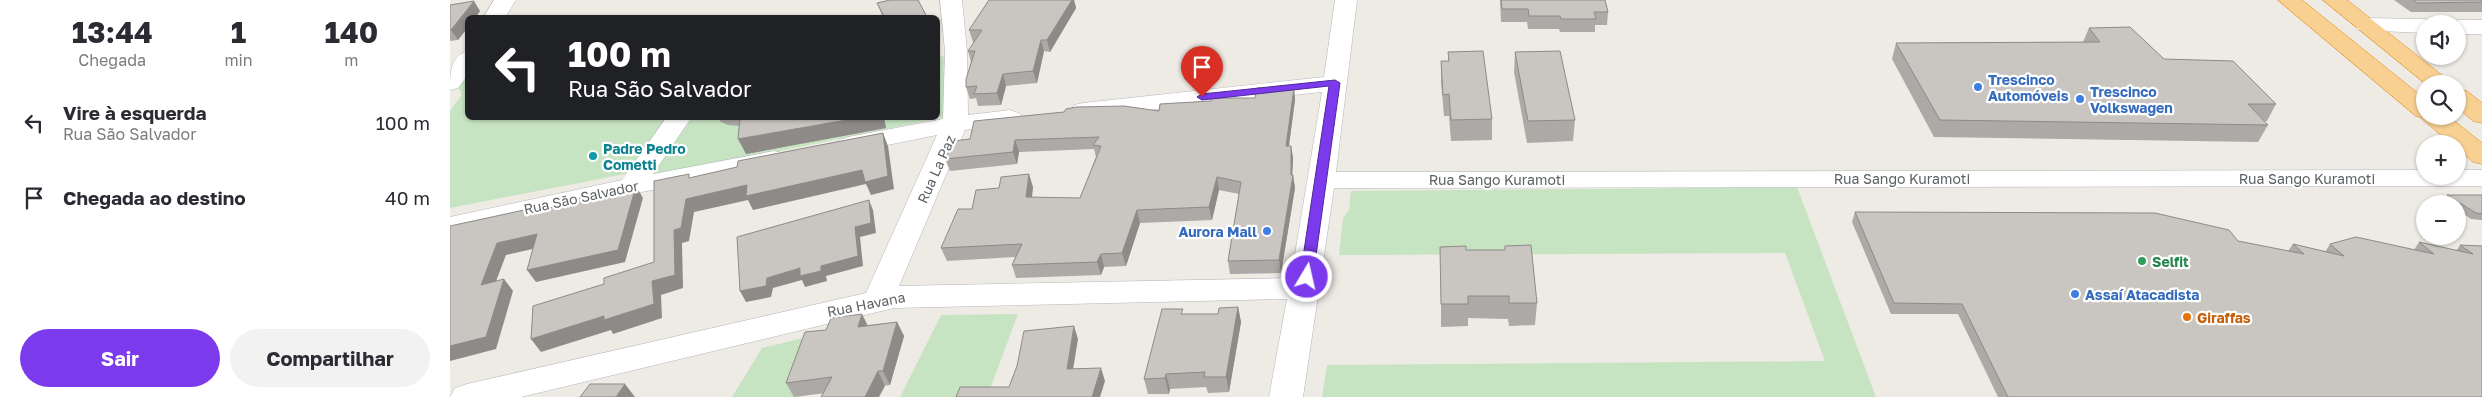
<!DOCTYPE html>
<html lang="pt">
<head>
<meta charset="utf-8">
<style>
	body { margin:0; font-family:"Golos Text",sans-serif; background:#f2f2f3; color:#2b2b33; height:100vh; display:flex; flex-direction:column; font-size:19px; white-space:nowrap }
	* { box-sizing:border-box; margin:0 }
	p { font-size:16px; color:#7c7c81 }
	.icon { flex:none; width:28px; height:28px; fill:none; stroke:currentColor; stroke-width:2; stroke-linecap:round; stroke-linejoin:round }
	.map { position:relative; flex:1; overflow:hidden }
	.side { display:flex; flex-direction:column; background:#fff; width:450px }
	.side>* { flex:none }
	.top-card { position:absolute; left:15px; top:15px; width:475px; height:105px; border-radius:8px; box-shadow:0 1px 4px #0004; background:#202124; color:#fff; overflow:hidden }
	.tools { position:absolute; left:1966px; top:15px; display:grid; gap:10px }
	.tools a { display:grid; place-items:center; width:50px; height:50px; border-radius:50%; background:#fff; box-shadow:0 1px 4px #0004; font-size:25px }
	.pin { position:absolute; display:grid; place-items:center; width:42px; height:42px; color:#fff; margin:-51px -21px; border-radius:50% 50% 50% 0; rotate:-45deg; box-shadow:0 0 5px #0007 }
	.pin .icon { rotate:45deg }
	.me { position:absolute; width:55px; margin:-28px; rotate:9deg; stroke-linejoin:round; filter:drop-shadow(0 0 4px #0008) }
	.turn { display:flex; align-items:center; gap:18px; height:105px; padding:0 20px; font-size:22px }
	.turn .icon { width:65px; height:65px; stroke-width:2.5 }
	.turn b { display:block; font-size:35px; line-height:42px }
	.eta { display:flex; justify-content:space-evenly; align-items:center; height:85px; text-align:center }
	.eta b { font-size:30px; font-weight:700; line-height:35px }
	.action { display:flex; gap:10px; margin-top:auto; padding:10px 20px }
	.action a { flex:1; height:58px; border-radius:30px; background:#7c3aed; color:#fff; font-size:20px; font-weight:700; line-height:58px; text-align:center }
	.action a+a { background:#f2f2f3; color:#2b2b33 }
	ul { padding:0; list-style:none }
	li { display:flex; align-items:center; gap:15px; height:75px; padding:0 20px }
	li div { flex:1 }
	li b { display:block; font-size:19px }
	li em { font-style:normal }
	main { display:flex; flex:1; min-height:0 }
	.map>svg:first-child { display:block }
</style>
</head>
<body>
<main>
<section class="side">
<div class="eta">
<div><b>13:44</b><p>Chegada</p></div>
<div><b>1</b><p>min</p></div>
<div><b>140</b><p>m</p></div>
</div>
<ul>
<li><svg class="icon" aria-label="left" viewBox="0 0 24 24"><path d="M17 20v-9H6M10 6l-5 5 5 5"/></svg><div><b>Vire à esquerda</b><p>Rua São Salvador</p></div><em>100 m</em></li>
<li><svg class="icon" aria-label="arrive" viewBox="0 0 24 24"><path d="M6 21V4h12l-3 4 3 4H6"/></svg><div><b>Chegada ao destino</b></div><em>40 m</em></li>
</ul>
<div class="action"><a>Sair</a><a>Compartilhar</a></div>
</section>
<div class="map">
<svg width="2032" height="397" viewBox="0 0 2032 397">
	<rect width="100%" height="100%" fill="#eeeae4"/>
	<!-- green -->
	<path fill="#c7e4c2" d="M496 56 494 117 210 176H206L199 171 236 118H488V57Z
		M17 66 18 118H219L187 170 180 173 0 208V111L11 96V92L3 82Z
		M1347 187 1426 397H872L877 365 1375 361 1335 253 889 255 893 218 899 210 901 191Z
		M568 314 537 397H450L491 315Z
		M390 329 351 397H282L312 348Z"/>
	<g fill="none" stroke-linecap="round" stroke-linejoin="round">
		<!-- minor casing -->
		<g stroke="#b2b5b9" stroke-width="1">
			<path id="minor" d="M44 0H66L55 18H33Z
				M490 0H512L517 51 518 115 560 110 569 113 573 118 569 123 515 130 449 286 841 278 872 92 633 117 624 115 621 110 624 105 633 103 874 77 885 0H907L886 172 1975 170V176H2008V170H2032V186L884 188 853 397H819L837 299 444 308 71 397H0L5 388 17 384 416 293 487 135 398 153 389 150 385 145 389 140 398 137 493 119 495 51Z
				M1916 18 1975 19 1985 24H1975V33L1908 30 1905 25 1908 20Z
				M2008 20H2032V34H2008V24H1999Z
				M18 51V75L8 88 0 90C0 74 0 56 18 51Z
				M216 118H241L203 174 324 151 333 153 337 159 333 165 324 167 181 194 0 235V217L172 180Z"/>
		</g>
		<!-- highway casing -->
		<g stroke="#e6850d" stroke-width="1">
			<path id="highway" d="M1828 0H1852L1975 99V116H1998L2032 143V164L2023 162 2008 149V144H2001L1970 117 1966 116Z
				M1873 0H1897L2003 84H1976Z
				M2008 89 2017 91 2032 103V123L2023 121 2008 108Z"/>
		</g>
		<!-- minor -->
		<use href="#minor" fill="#fff" fill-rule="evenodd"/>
		<!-- highway -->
		<use href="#highway" fill="#f7d092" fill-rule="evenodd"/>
	</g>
	<!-- wall -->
	<path fill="#ada9a6" d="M468 0 478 18H433L427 3Z
		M539 0H624L626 8 600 52 594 51 587 83 556 86 551 105 528 106 526 98 520 99 516 87 521 62 518 51 524 42H523L519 30Z
		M1050 0H1155L1158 12 1157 25H1145V32H1110L1109 29H1078L1077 22H1051Z
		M1944 0H2032V12H1961Z
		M0 5 30 11 8 40 0 41Z
		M1639 28 1714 59 1826 104 1817 121H1814L1818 125 1808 142 1484 137 1442 59 1446 43 1633 42Z
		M998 52 1042 119V140L1001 141 999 116H994L991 82V61H998Z
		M1065 52 1125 120 1123 141 1077 143 1064 72Z
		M844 88 845 100 839 146H841L843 158 842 175H843L845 188 831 273 780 274 778 261 789 194 769 190 762 220 690 223 676 266 654 267 651 275 566 278 562 265 565 257 497 261 491 248 522 209 583 187 582 198H630L646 157 644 149 569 152 567 164 500 171 495 159 520 139 709 111 761 101 805 98Z
		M267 118H434L436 128 296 154 290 126 278 125 271 122Z
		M1997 195H2032V220L2021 219 2008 210V204H1997L1992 201Z
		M1405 212 1788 241 1838 251 1843 244 1875 252 1880 244 1964 250 1969 242 2006 251 2010 245 2032 246V397H1548L1508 314H1441L1402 222Z
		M1055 246 1087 303 1085 325 1059 326 1058 319 1018 318V326L991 327V304L1016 250H1055Z
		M788 307 791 322 779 392 758 393 756 387 720 389 719 394H698L694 379 768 314Z
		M447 322 454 336 440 385 344 397 336 383 418 325Z"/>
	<!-- shaded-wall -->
	<path fill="#8d8a87" d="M622 0H624L626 8 600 52 597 40Z
		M24 1 30 11 25 18H18V27L8 40 1 30Z
		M591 40 594 51 587 83 583 71Z
		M553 74 556 86 551 105 547 93Z
		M844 88 845 100 837 159 836 146Z
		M408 118H434L436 128 296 154 288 139Z
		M433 133 438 146 444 189 421 195 416 184 303 210 298 200 244 212 239 241 232 243 233 288 211 295 212 318 163 334 161 330 91 352 81 339 202 281 236 199Z
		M565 140 569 152 567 164 563 152Z
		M841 146 843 158 842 181 843 175 845 188 831 273 829 260 841 175Z
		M579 174 583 187 580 210 576 197Z
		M767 177 769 190 762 220 759 207Z
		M186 186 193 198 175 262 86 282 77 270Z
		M419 200 423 210 426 233 410 237 413 266 376 276 377 281 355 287 352 280 323 288 321 297 296 302 290 291 317 278 350 268 371 266 405 227Z
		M687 210 690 223 676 266 672 253Z
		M87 234 96 246 56 255 40 297 31 285 47 243Z
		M651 254 654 267 651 275 647 262Z
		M54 279 63 291 46 349 0 361V346Z
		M788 307 791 322 779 392 776 377Z
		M412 314 419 328 408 327Z
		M447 322 454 336 440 385 433 371Z
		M624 326 628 339 621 382 617 369Z
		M651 368 655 381 650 397H642Z
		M428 371 435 386 429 397H415Z
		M716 374 720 389 719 394 715 378Z
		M175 384 185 397H166Z"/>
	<!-- building -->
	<path fill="#c9c5c1" stroke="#8d8a87" d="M440 0H468L477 17 474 18H435L427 3Z
		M539 0H622L597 40H591L583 71 553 74 547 93 524 94 527 86 516 87V79L525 51H518L532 30H519Z
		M1051 0H1155L1158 12H1144L1146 19H1111L1110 16H1079L1078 9H1052Z
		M1963 0H2032V2L1967 3Z
		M24 1 1 30H0V5Z
		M1680 27 1714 59 1783 61 1826 104H1798L1818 125 1490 120 1446 43 1650 42 1639 28Z
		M1033 51 1042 119 1001 120 999 94 993 95 991 61H999L998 52Z
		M1110 51 1125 120 1078 121 1065 52Z
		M807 88H844L836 146H841V175H843L829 260 778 261 791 182 767 177 759 207 687 210 672 253 651 254 647 262 562 265 572 244 491 248 508 209H522L526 190 549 188 551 177 579 174 576 197 630 198 651 146 643 145 649 137 565 140 563 152 495 159 503 141 520 139 524 121 614 112 616 109 626 107 674 106 709 111 710 104 761 101 762 98H805Z
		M290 118H408L288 139Z
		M433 133 438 176 415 182 412 170 296 196 297 185 236 199 231 228 224 230 225 275 202 281 204 304 154 320V316L81 339 83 306 154 284V278L204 262V181L239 174V178L287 167 288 161Z
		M186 186 168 250 77 270 87 234 47 243 31 285 54 279 36 337 0 346V226L88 207 86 211 127 202 129 198Z
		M1997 195H2032V214L2026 213Z
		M419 200 421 223 405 227 408 256 371 266V271L350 276V268L317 278 316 286 290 291 287 237Z
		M1405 212 1705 213 1779 230 1788 241 1854 254 1843 244 1894 256 1880 244 1906 237 1984 254 1969 242 2023 254 2010 245 2032 246V397H1558L1512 304 1444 303Z
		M1081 245 1087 303H1059V296H1018V304H991L990 247 1016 246V250H1055V246Z
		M788 307 776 377H754L755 372 716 374 715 378 694 379 712 309H733L731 314H768L769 308Z
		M412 314 408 327 447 322 433 371H428L415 397H371L382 377 336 383 355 332 376 330 381 318Z
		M624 326 617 369 651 368 642 397H506L510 387H559L567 366 574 331Z
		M140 384H175L166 397H130Z"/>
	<!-- route -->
	<path fill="#7c3aed" stroke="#51269a" d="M885 80 890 83 863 277 857 281 850 277 879 86 752 100 747 97 752 94Z"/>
	<!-- markers -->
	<g fill="#3f7fe0" stroke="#fff" stroke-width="2">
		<circle cx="1528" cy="87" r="5"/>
		<circle cx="1630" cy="99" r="5"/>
		<circle cx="817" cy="231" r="5"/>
		<circle cx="1625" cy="294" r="5"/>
	</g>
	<circle fill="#0f9aa8" stroke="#fff" stroke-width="2" cx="143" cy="156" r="5"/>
	<circle fill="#2e9e5b" stroke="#fff" stroke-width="2" cx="1692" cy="261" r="5"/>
	<circle fill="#e8710a" stroke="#fff" stroke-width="2" cx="1737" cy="317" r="5"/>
	<g text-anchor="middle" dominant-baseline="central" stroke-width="4.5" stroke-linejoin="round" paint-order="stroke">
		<!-- shop labels -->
		<g font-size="14" font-weight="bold" fill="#366cbe" stroke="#fff" text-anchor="start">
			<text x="1538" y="79">Trescinco<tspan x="1538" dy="16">Automóveis</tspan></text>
			<text x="1640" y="91">Trescinco<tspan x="1640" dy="16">Volkswagen</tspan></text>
			<text x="807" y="231" text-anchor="end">Aurora Mall</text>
			<text x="1635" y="294">Assaí Atacadista</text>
		</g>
		<!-- culture labels -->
		<g font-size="14" font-weight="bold" fill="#0d838f" stroke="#fff" text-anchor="start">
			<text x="153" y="148">Padre Pedro<tspan x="153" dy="16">Cometti</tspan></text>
		</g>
		<!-- street labels -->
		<g font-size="14" fill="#5c6164" stroke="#fff">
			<text transform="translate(486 169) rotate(-66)">Rua La Paz</text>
			<text x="1452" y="178">Rua Sango Kuramoti</text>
			<text x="1857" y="178">Rua Sango Kuramoti</text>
			<text x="1047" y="179">Rua Sango Kuramoti</text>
			<text transform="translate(131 197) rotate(-12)">Rua São Salvador</text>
			<text transform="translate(416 304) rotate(-11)">Rua Havana</text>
		</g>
		<!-- leisure labels -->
		<g font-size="14" font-weight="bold" fill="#27864d" stroke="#fff" text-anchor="start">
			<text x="1702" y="261">Selfit</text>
		</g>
		<!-- food labels -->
		<g font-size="14" font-weight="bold" fill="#c56008" stroke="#fff" text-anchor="start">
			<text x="1747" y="317">Giraffas</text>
		</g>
	</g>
</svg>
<div class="tools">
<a><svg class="icon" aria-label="sound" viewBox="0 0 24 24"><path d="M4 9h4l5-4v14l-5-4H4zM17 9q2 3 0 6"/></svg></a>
<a><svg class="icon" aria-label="search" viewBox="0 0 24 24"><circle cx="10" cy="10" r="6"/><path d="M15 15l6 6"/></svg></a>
<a>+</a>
<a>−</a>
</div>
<div class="pin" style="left:752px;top:97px;background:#d93025"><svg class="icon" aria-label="arrive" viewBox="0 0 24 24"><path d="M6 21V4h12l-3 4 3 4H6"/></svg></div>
<svg class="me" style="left:857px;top:277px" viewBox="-20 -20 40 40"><circle r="17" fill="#7c3aed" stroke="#fff" stroke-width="3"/><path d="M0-11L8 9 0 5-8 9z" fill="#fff"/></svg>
<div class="top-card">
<div class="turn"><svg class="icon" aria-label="left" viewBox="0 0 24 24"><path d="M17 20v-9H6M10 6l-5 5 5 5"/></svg><div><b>100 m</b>Rua São Salvador</div></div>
</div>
</div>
</main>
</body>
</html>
